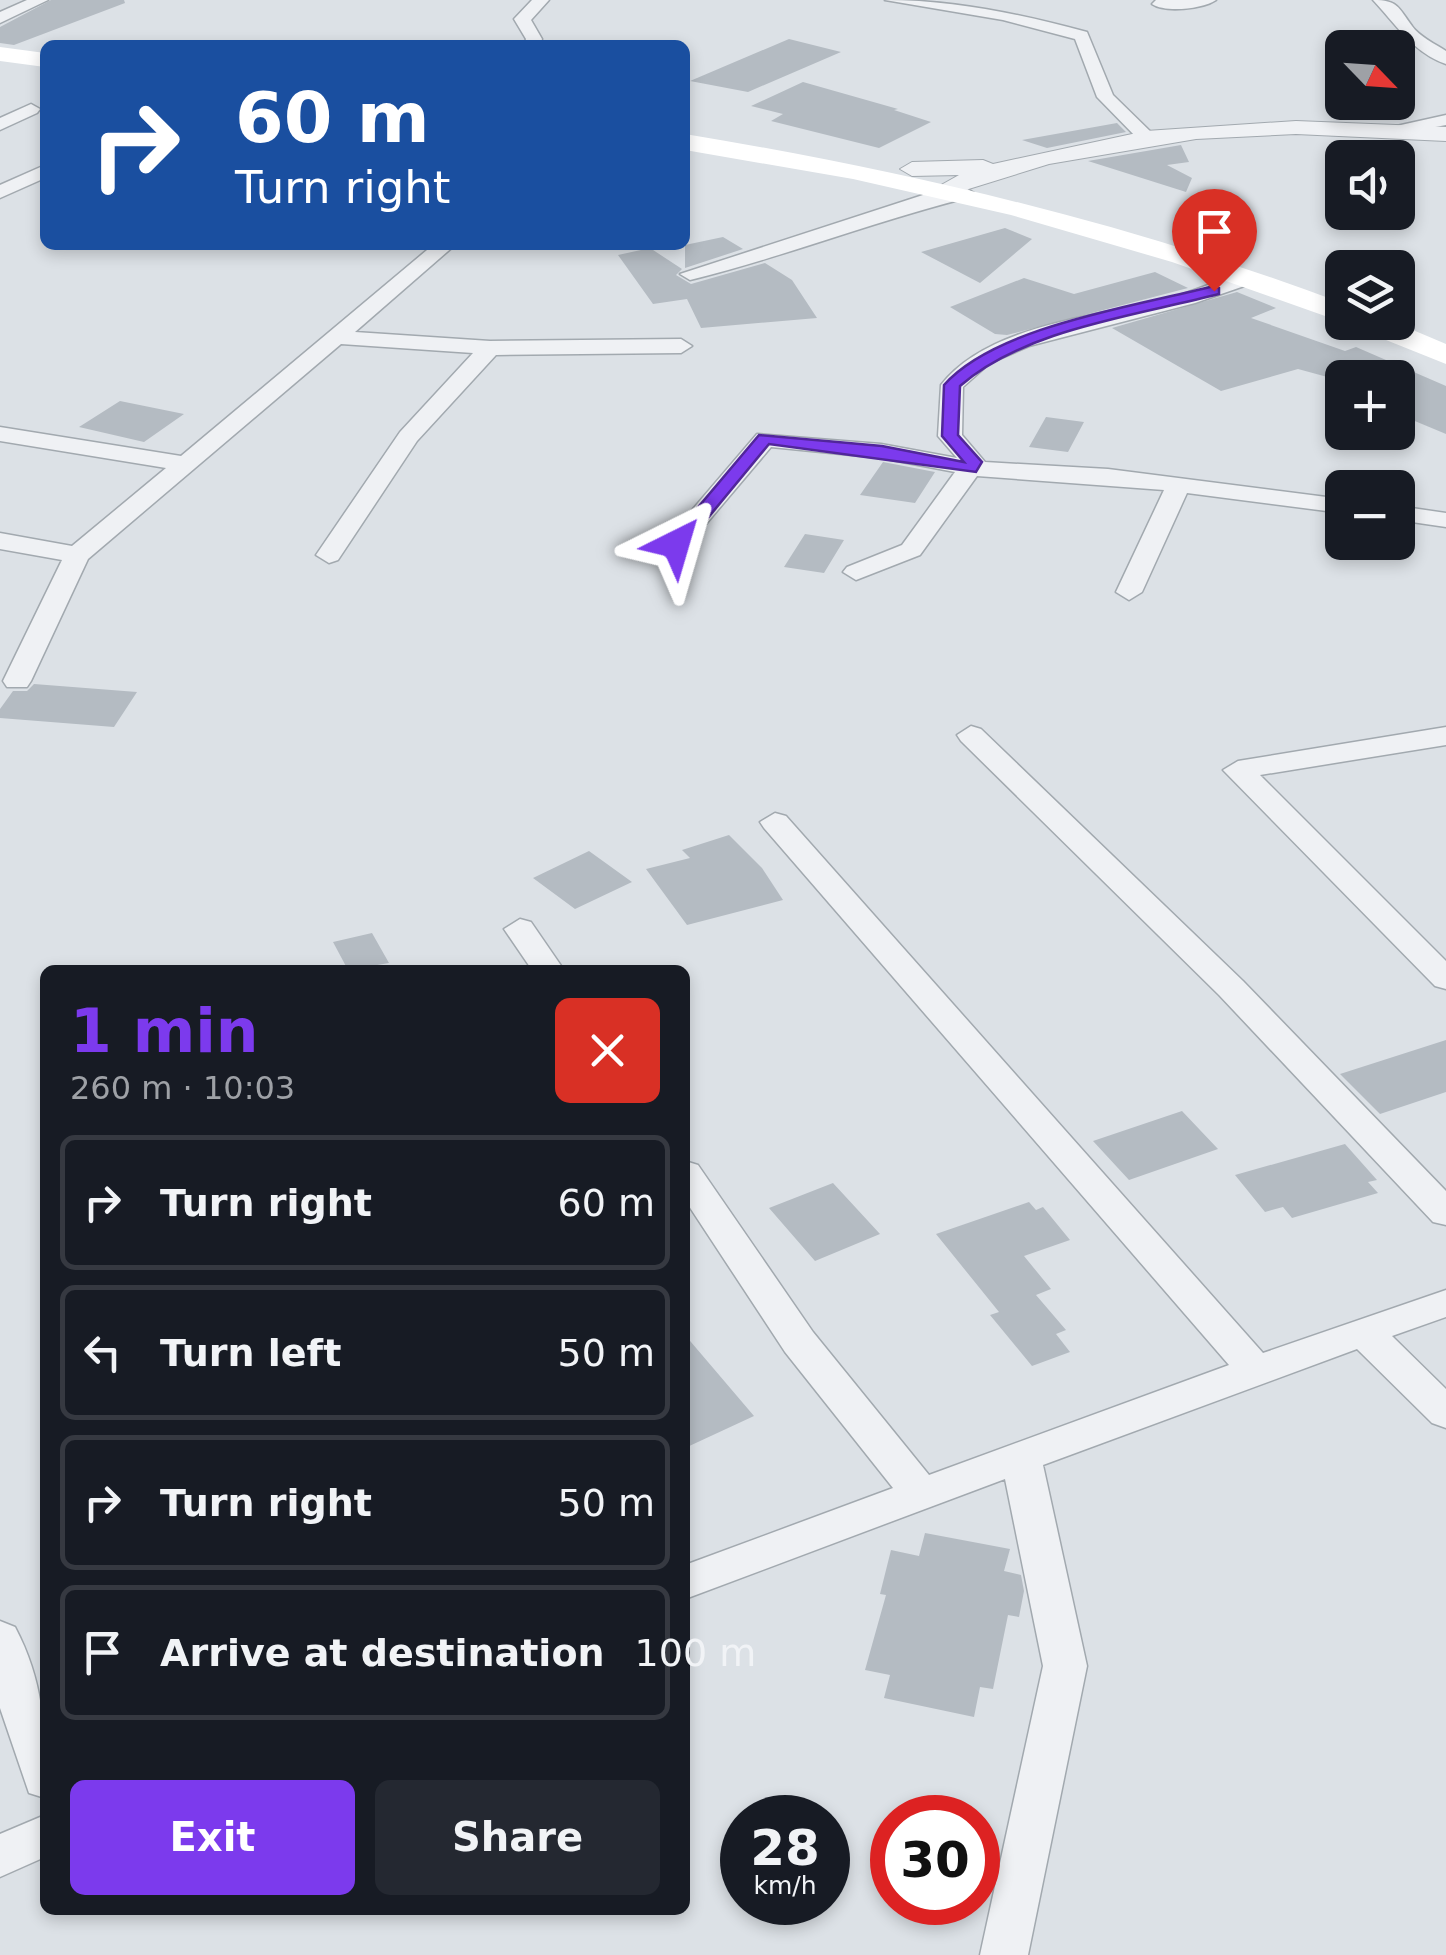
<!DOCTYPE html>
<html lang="en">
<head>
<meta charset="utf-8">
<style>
	body { margin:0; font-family:"DejaVu Sans",sans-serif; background:#242831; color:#f1f3f6; height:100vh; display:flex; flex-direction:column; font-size:38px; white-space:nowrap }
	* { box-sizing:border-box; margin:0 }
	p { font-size:32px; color:#9ea1a6 }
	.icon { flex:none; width:55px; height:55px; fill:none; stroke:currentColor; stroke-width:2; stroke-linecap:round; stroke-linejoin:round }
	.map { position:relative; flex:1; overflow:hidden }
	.details { position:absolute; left:40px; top:965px; width:650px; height:950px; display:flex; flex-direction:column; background:#171b24; border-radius:15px; box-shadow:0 5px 15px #0003 }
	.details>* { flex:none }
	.top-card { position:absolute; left:40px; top:40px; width:650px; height:210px; border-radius:15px; box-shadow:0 5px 15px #0003; background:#1a4fa0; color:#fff; overflow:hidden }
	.needle { width:65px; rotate:115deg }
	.buttons { position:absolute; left:1325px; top:30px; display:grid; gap:20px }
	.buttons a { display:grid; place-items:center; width:90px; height:90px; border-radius:15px; background:#171b24; box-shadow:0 5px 15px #0003; font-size:50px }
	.speed { position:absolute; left:720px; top:1795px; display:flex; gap:20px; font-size:50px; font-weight:700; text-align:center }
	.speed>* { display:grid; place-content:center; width:130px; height:130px; border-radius:50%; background:#171b24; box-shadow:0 5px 15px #0003; line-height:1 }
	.speed small { font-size:25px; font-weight:400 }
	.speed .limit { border:15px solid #d22; background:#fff; color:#111 }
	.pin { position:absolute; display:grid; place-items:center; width:85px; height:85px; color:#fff; margin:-102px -42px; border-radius:50% 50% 50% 0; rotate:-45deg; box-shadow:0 0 10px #0007 }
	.pin .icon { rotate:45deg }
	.me { position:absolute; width:110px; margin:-55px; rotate:40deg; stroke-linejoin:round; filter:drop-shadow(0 0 8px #0008) }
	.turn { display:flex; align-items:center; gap:35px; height:210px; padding:0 30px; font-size:45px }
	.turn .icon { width:130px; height:130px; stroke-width:2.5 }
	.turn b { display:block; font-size:70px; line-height:85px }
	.round { display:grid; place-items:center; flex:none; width:105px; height:105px; border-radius:15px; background:#242831 }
	.head { display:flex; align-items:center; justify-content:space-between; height:170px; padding:0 30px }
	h1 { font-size:60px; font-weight:700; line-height:75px; color:#7c3aed }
	.primary-button { display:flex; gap:20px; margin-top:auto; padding:20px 30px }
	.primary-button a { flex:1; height:115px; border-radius:15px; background:#7c3aed; color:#fff; font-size:40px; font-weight:700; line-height:115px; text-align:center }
	.primary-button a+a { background:#242831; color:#f1f3f6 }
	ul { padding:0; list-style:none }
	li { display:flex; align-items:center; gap:30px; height:135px; margin:0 20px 15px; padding:0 10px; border:5px solid #363941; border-radius:15px }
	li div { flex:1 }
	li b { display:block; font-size:38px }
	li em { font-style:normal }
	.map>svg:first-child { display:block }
</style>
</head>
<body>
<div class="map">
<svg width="1446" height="1955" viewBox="0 0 1446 1955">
	<rect width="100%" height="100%" fill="#dce1e6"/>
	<!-- building -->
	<path fill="#b4bbc2" d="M51 0H124L125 3 14 45 0 43V27Z
		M789 39 841 52 748 92 690 81Z
		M803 82 898 109 894 110 931 122 879 148 771 121 783 114 751 106Z
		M1117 123 1126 132 1047 148 1022 140Z
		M1181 145 1189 162 1167 165 1192 178 1186 192 1088 161Z
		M1005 228 1032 239 980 283 921 252Z
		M723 237 743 249 685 268V245Z
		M650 248 682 269 676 275 691 284 765 263 792 280 817 318 701 328 687 299 653 304 618 255Z
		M1155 272 1188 288 1007 335 995 334 950 307 1024 278 1074 294Z
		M1237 292 1276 308 1251 318 1345 351 1356 347 1446 386V434L1398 414V378H1342V381L1298 369 1221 391 1112 328Z
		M120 401 184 414 144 442 79 427Z
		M1046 417 1084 422 1068 452 1029 447Z
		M883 462 935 472 915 503 860 495Z
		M805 534 844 540 824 573 784 567Z
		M34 684 137 692 114 727 0 718V709L13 691H27Z
		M729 835 762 868 783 900 687 925 646 869 690 858 682 850Z
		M589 851 632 882 575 909 533 878Z
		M372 933 389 963 348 970 333 942Z
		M1446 1040V1092L1380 1114 1340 1074Z
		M1182 1111 1218 1149 1129 1180 1093 1141Z
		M1345 1144 1377 1180 1368 1182 1378 1193 1292 1218 1283 1207 1265 1212 1235 1175Z
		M833 1183 880 1234 815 1261 769 1208Z
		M1029 1202 1036 1210 1043 1207 1070 1240 1024 1256 1051 1289 1036 1295 1066 1330 1056 1334 1070 1352 1032 1366 990 1315 999 1312 936 1234Z
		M685 1335 754 1416 685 1448Z
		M925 1533 1010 1549 1004 1571 1021 1575 1024 1591 1019 1617 1008 1615 993 1689 980 1687 974 1717 884 1698 890 1675 865 1670 886 1595 880 1594 891 1550 919 1556Z"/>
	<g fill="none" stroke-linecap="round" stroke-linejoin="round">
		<!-- minor casing -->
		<g stroke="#a2a9af" stroke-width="3">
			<path id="minor" d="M27 0H48L0 23V12Z
				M532 0H549L531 20 542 39 540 45H524L526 39 514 19Z
				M885 0C955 0 1019 14 1087 32L1113 95 1155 136 1139 140 1097 97 1075 39 1003 20Z
				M1156 0H1216C1203 9 1165 13 1152 4Z
				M1373 0C1398 0 1398 7 1412 26 1419 36 1435 44 1446 51V64C1413 53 1395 23 1373 0Z
				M31 104 40 109 37 113 0 130V118Z
				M1446 115V125L1392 135 1383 129Z
				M45 165V178L0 198V185Z
				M964 187 974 193 971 197C876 220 785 257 690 280L680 274 923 195Z
				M433 245H455L355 332 490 341 681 339 692 346 681 353 496 355 417 441 338 560 329 563 316 555 400 432 473 353 341 344 88 559 31 681 27 687H7L3 681 62 560 0 549V533L72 546 166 468 0 441V427L181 456Z
				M1246 273 1253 275V283L1195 303 1029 346 990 363 963 387 962 435 985 462 1108 469 1342 499V513L1187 493 1142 592 1129 600 1116 592 1164 490 977 476 920 555 856 580 843 572 847 567 902 545 955 472 881 458 771 447 685 549 676 552 663 544 757 434 881 444 957 458 938 436 941 385C990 322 1107 316 1180 295 1202 288 1224 278 1246 273Z
				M1398 506 1446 513V527L1398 520Z
				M971 726 981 729 1243 981 1446 1191V1225L1433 1222 1219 995 961 741 957 735Z
				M1446 727V745L1260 775 1446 961V989L1435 986 1223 770 1238 761Z
				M775 813 786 816 1263 1353 1446 1290V1317L1392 1336 1446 1389V1428L1432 1423 1357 1349 1043 1465 1087 1666 1028 1955H980L1043 1666 1005 1479 685 1599V1565L893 1488 785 1352 685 1200V1161L698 1165 813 1332 929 1475 1229 1365 764 828 760 822Z
				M520 919 531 922 564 970H532L504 929Z
				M0 1621 15 1627C46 1686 45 1734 45 1798L29 1793 0 1708Z
				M45 1815V1857L0 1877V1834Z"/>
		</g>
		<!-- tertiary casing -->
		<g stroke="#a2a9af" stroke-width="2">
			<path id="tertiary" d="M1296 121 1446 127V141L1296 134 1196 139 1049 164 946 196 934 189 959 175 912 176 900 169 912 162 983 160 993 164 1146 131Z"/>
		</g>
		<!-- minor -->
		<use href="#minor" fill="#eff1f4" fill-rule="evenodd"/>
		<!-- tertiary -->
		<use href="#tertiary" fill="#eff1f4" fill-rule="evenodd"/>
		<!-- secondary -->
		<path fill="#fff" fill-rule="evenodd" d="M0 47 45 53V67L0 61Z
			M685 134C910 171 1129 223 1342 303V322L1172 262 1011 215 853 179 685 150Z
			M1352 322H1394L1446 344V364L1356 328Z"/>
	</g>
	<!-- route -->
	<path fill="#7c3aed" stroke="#51269a" stroke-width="2.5" d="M1214 286 1219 288V294C1135 316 1025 329 960 386L958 435 982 462 976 472 769 444 683 548 667 544 759 435 882 446 964 462 942 436 944 385C996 326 1137 306 1214 286Z"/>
</svg>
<div class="buttons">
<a><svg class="needle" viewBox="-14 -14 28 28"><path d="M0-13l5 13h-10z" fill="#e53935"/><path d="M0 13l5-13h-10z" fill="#9ea1a6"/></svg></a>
<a><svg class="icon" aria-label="sound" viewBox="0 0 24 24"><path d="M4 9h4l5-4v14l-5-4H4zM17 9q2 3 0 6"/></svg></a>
<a><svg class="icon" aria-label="layers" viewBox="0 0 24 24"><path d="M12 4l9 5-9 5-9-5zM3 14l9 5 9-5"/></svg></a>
<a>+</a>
<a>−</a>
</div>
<div class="speed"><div>28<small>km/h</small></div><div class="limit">30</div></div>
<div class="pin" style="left:1214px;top:291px;background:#d93025"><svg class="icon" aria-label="arrive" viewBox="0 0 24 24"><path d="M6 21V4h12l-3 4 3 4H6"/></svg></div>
<svg class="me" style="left:676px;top:544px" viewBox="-20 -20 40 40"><path d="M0-17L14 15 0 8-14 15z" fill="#7c3aed" stroke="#fff" stroke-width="4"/></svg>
<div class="top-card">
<div class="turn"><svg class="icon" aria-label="right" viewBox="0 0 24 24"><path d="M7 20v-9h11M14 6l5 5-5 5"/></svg><div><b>60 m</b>Turn right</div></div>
</div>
<section class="details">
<div class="head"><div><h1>1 min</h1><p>260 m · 10:03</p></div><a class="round" style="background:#d93025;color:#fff"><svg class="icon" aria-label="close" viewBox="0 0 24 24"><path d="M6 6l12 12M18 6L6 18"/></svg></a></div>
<ul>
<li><svg class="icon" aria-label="right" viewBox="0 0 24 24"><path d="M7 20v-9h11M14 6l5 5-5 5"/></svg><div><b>Turn right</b></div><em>60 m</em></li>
<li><svg class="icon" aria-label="left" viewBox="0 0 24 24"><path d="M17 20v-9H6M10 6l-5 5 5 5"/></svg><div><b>Turn left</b></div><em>50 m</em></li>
<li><svg class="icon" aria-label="right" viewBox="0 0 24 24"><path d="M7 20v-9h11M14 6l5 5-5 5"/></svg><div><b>Turn right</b></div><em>50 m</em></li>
<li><svg class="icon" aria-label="arrive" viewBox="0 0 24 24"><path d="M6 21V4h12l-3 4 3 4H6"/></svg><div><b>Arrive at destination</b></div><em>100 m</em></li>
</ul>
<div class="primary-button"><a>Exit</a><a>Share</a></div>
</section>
</div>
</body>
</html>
